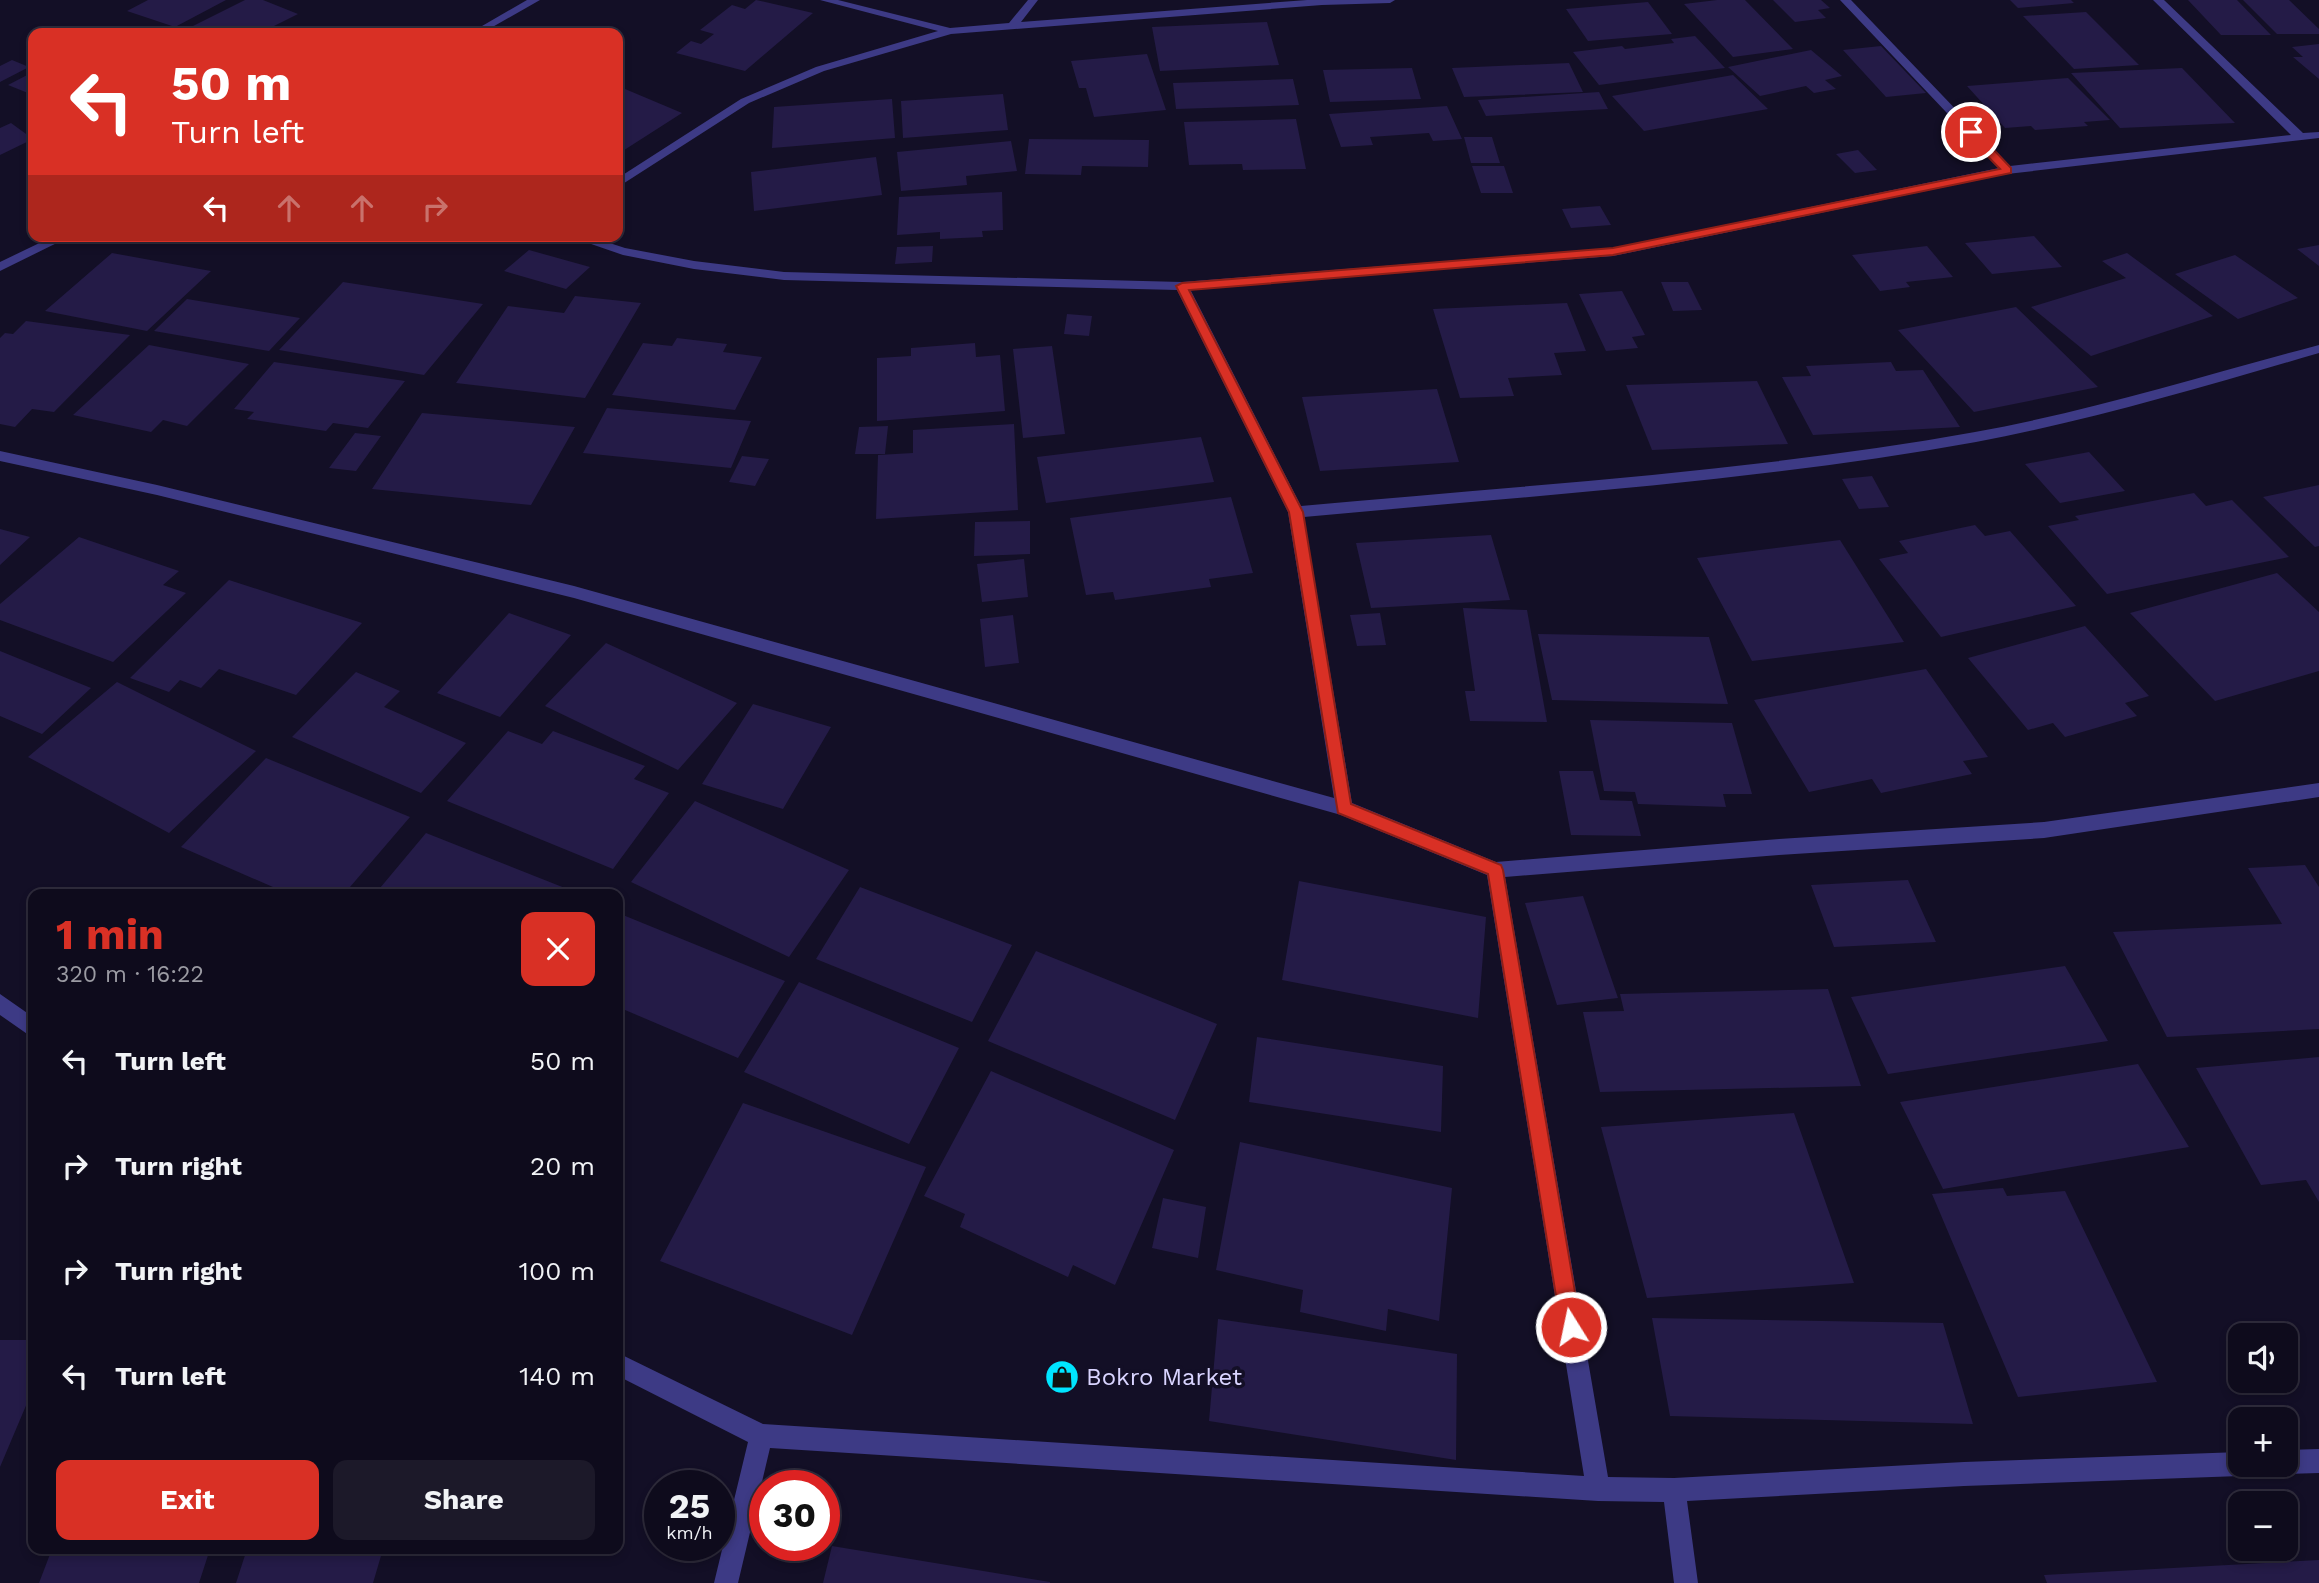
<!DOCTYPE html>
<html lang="en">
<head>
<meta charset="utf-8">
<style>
	body { margin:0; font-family:"Work Sans",sans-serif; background:#1c1929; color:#f1f3f6; height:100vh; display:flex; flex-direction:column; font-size:26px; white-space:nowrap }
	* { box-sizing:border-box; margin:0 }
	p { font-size:23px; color:#9b9ba3 }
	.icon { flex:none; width:38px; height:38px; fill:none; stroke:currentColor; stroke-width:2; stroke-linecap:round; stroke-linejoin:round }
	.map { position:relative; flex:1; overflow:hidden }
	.details { position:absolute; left:28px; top:889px; width:595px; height:665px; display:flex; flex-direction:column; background:#0e0b1c; border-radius:14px; box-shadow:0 4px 10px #0003,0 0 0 2px #2e2b3b }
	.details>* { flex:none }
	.hud { position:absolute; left:28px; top:28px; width:595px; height:214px; border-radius:14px; box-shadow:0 4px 10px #0003,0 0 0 2px #2e2b3b; background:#d93025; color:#fff; overflow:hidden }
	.tools { position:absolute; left:2228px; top:1323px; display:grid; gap:14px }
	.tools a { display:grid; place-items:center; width:70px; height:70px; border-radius:14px; background:#0e0b1c; box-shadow:0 4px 10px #0003,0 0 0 2px #2e2b3b; font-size:35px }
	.speed { position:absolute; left:644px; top:1470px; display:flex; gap:14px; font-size:35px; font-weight:700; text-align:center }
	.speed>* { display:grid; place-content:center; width:91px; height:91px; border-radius:50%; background:#0e0b1c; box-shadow:0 4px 10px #0003,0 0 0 2px #2e2b3b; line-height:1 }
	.speed small { font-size:18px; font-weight:400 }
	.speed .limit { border:10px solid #d22; background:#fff; color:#111 }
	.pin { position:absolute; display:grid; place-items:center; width:60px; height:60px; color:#fff; margin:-30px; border:4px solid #fff; border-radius:50%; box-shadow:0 2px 7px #0007 }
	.me { position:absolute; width:77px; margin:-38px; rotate:350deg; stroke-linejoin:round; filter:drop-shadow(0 0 5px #0008) }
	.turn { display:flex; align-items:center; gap:24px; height:147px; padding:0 28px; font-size:32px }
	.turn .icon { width:91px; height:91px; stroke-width:2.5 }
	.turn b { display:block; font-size:49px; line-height:60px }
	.lanes { display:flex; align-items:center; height:66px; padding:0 28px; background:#0003; justify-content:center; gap:35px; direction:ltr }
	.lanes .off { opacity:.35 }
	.round { display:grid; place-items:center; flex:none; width:74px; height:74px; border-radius:14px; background:#1c1929 }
	.headline { display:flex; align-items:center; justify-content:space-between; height:119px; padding:0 28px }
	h1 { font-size:42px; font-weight:700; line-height:52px; color:#d93025 }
	.cta { display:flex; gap:14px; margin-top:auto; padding:14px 28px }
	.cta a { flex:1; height:80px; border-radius:14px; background:#d93025; color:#fff; font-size:28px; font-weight:700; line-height:80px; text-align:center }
	.cta a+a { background:#1c1929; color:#f1f3f6 }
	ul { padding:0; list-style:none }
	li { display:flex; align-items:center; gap:21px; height:105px; padding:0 28px }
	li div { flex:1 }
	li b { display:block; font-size:26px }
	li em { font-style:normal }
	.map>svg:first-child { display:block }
</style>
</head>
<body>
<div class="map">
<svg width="2319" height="1583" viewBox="0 0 2319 1583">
	<rect width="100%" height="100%" fill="#130f26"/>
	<!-- building -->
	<path fill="#241b47" d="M148 0H226L175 27 127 11Z
		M245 0H263L298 14 260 33H197L187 29Z
		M756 0 813 13 745 71 676 53 691 41 701 44 714 34 700 30 732 5 745 9Z
		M1717 0H1745L1793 49 1733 57 1684 4Z
		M1773 0H1821L1830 8 1818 10 1826 18 1795 22Z
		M2010 0H2071L2074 3 2018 8Z
		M2188 0H2237L2271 35H2221Z
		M2243 0H2289L2319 29V34H2277Z
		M1648 2 1672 34 1588 41 1566 9Z
		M2086 12 2139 65 2074 69 2023 16Z
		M1267 22 1279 65 1160 71 1152 27Z
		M120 26 139 33H107Z
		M1695 36 1725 68 1599 85 1573 52 1622 46 1625 49 1674 43 1671 39Z
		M2319 44V79L2293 57H2303L2292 47Z
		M1881 46 1926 93 1886 97 1843 50Z
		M1811 50 1842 76 1825 80 1836 89 1814 93 1806 86 1760 96 1728 67Z
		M1147 54 1166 110 1094 117 1086 88H1079L1071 61Z
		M12 60 29 67 0 82V66Z
		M1569 63 1583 92 1464 97 1452 68Z
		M1412 68 1421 99 1330 102 1323 70Z
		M2182 68 2235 123 2120 128 2071 73Z
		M33 72V95L8 85Z
		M1733 75 1768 109 1644 131 1612 96Z
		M2068 78 2110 120 2084 122 2088 126 2035 130 2031 126 2005 128 1967 86Z
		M1293 79 1299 105 1176 109 1173 83Z
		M625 89 682 113 618 154V94Z
		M1599 92 1608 109 1486 116 1478 100Z
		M1003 94 1008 130 903 138 901 101Z
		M892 99 895 138 772 148 774 107Z
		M1447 106 1462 139 1433 141 1429 133 1370 137 1373 145 1341 147 1329 114Z
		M1296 119 1306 169 1243 170 1242 164 1189 165 1184 122Z
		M11 123 33 139 0 155V128Z
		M1464 137H1492L1500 163H1471Z
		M1029 139 1149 140 1148 167 1082 166 1081 175 1025 174Z
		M1011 141 1017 171 966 176 967 185 901 191 897 152Z
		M1858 150 1877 170 1855 173 1836 154Z
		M876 157 882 195 754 211 751 172Z
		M1472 166H1504L1513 193H1481Z
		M1002 192 1003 230 982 231 983 237 940 239V232L897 235 899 197Z
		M1600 206 1611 225 1571 228 1562 209Z
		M2034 236 2062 267 1992 274 1965 243Z
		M2319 245V266L2297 249Z
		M933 246 932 262 895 264 897 247Z
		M1927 246 1953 277 1906 282 1910 287 1880 291 1852 255Z
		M529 250 590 267 566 289 504 271Z
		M112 253 211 271 147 331 45 311Z
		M2127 253 2213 316 2091 356 2031 307 2126 278 2102 261Z
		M2235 255 2298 298 2238 319 2175 274Z
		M343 282 483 304 424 375 279 350Z
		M1661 282H1688L1702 310 1673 311Z
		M1622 291 1645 335 1632 337 1638 348 1606 351 1579 294Z
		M575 296 641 303 585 398 456 383 508 306 564 313Z
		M187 299 300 318 269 351 154 331Z
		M1567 303 1586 351 1554 353 1562 375 1508 378 1514 396 1460 398 1433 309Z
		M2016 307 2098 387 1974 412 1898 330Z
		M1067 314 1092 316 1089 336 1064 334Z
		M26 321 130 335 54 412 32 409 15 427 0 424V338L5 333 13 334Z
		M677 338 727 344 723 352 762 357 735 410 612 395 643 343 672 346Z
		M975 343 976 357 1000 355 1005 411 877 421V358L911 356V348Z
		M149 345 249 364 187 426 163 420 151 432 73 415Z
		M1052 346 1065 434 1023 438 1013 349Z
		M274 362 405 381 368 428 333 423 326 431 247 419 254 412 234 409Z
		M1891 362 1896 371 1923 370 1960 427 1813 435 1782 377 1811 376 1806 366Z
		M1757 381 1788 444 1652 450 1626 385Z
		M1437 389 1459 462 1320 471 1302 397Z
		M607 408 751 421 731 468 583 453Z
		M422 413 575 427 531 505 372 489Z
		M1014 424 1018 510 876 519 878 455 913 453V430Z
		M888 426 885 454H855L859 427Z
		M355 433 381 436 356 471 329 468Z
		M1201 437 1214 482 1046 503 1037 457Z
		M2089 452 2125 491 2060 503 2025 464Z
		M742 456 769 459 755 486 729 482Z
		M1872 476 1889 507 1859 509 1842 479Z
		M2319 485V546L2315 547 2263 497Z
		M2194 493 2206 506 2232 500 2289 557 2107 594 2048 526 2079 520 2075 516Z
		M1231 497 1253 573 1209 579 1211 587 1115 600 1113 592 1086 595 1070 518Z
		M1030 521V554L974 556 975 522Z
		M1975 525 1985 536 2010 531 2076 606 1941 637 1879 559 1908 553 1899 541Z
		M0 529 30 537 0 565Z
		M1491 535 1510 600 1371 608 1356 543Z
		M79 537 179 571 163 585 186 593 113 662 0 620V604Z
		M1840 540 1904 642 1752 661 1697 558Z
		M1024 559 1028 597 982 602 977 564Z
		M2277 573 2319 612V671L2215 701 2130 613Z
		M229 580 362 623 296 695 219 669 201 688 180 680 169 692 130 678Z
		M1463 608 1527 610 1547 722 1470 721 1465 691H1475Z
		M509 613 571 635 500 717 437 693Z
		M1380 613 1386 645 1357 646 1350 615Z
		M1013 615 1019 663 985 667 980 619Z
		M2085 626 2149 696 2125 703 2137 716 2065 737 2053 723 2028 730 1968 658Z
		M1538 634 1709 637 1728 704 1552 700Z
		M606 643 737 703 678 770 545 706Z
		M0 651 91 688 42 734 0 716Z
		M1926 669 1988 757 1963 761 1972 774 1881 793 1872 779 1809 792 1754 700Z
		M356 672 400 691 384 707 466 743 421 793 292 737Z
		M117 682 256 751 169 833 28 757Z
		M753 704 831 727 783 809 702 784Z
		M1590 720 1732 723 1752 794H1723L1726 807 1638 804 1635 792 1604 791Z
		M508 731 542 744 553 731 645 766 634 779 669 793 613 869 447 801Z
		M266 758 410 817 344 894H289L181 847Z
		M1559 771H1593L1600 800 1632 801 1641 836 1571 835Z
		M695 801 849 870 789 957 631 882Z
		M426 833 580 894H375Z
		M2305 865 2319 887V1029L2167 1037 2113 932 2282 924 2248 868Z
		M1908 880 1936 942 1834 947 1811 885Z
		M1299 881 1486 917 1478 1018 1282 980Z
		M860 887 1012 945 972 1022 816 959Z
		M1583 896 1618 998 1557 1005 1525 903Z
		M618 913 785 981 738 1058 618 1007Z
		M1036 951 1217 1024 1175 1120 988 1041Z
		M2065 966 2108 1041 1888 1074 1851 997Z
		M799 982 959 1048 909 1144 744 1072Z
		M1828 989 1861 1086 1600 1092 1583 1012 1624 1011 1620 994Z
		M1257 1037 1443 1066 1441 1132 1249 1102Z
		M2319 1057V1202L2306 1180 2261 1185 2196 1068Z
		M2138 1064 2189 1147 1943 1189 1900 1102Z
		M991 1071 1174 1150 1115 1285 1073 1265 1068 1277 960 1227 965 1214 924 1196Z
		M743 1103 926 1167 852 1335 660 1261Z
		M1794 1113 1854 1283 1647 1298 1601 1127Z
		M1240 1142 1452 1188 1439 1321 1388 1309 1386 1331 1300 1312 1303 1290 1216 1270Z
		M2003 1188 2007 1196 2065 1191 2157 1382 2018 1397 1932 1194Z
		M1163 1198 1206 1207 1198 1258 1152 1248Z
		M1652 1318 1943 1323 1973 1424 1670 1416Z
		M1218 1319 1457 1354 1456 1460 1209 1421Z
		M0 1340H33V1389L0 1467Z
		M832 1546 1050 1582V1583H823Z
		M52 1549H210L199 1583H39Z
		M247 1549H383L373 1583H236Z
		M2319 1560V1583H2047L2044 1575Z"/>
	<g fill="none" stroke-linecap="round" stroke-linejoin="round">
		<!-- minor -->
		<path fill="#3d3a85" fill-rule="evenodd" d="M527 0H540L482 33H470Z
			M820 0H838L950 28 1009 23 1028 0H1038L1021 22 1307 0H1395L1390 3 1322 5 951 34 824 71 749 103 618 187V178L741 99 816 67 938 31Z
			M1840 0H1851L2010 166 2291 135 2153 0H2164L2303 133 2319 132V138L2007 174 1613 256 1190 289 1301 506C1526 485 1752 472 1975 432 2092 411 2205 375 2319 345V353C2206 386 2092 420 1976 442 1755 482 1528 496 1304 517L1352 803 1496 862 1779 839 2044 822 2319 783V797L2044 838 1779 855 1505 877 1608 1477 1674 1478 1964 1462 2240 1452V1465H2251L2248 1472 2240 1476 1964 1486 1687 1501 1698 1583H1674L1664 1502 1598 1501 770 1448 738 1583H714L748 1442 618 1376V1353L763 1424 1584 1476 1487 875 1341 815 574 598 157 495 0 461V451L157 485 574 586 1334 798 1288 512 1177 290 784 280 694 269 623 255 568 236H588L625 248 694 261 784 272 1182 282 1613 248 1999 168Z
			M54 236H71L0 271V262Z
			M0 994 33 1017V1038L0 1015Z
			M2319 1449V1473L2286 1474 2278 1470 2275 1465H2286V1450Z"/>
	</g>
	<!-- route -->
	<path fill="#d93025" stroke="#8d1f18" stroke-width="2" d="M1967 130H1975L2011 168V173L1613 255 1189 290 1303 512 1351 804 1501 865 1503 870 1581 1327 1578 1334 1571 1337 1564 1334 1561 1327 1488 874 1338 813 1289 512 1176 286 1182 283 1613 248 2000 169 1967 135Z"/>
	<!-- icons -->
	<defs>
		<g id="shop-disc" transform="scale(1.75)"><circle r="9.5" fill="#00e5ff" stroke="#130f26"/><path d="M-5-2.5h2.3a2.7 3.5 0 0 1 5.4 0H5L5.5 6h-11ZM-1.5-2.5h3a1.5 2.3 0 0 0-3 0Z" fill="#111"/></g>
	</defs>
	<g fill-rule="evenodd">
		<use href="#shop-disc" x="1062" y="1377"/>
	</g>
	<g text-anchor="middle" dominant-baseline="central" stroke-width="7" stroke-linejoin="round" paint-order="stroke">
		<!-- near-poi labels -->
		<g font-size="24" fill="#d9d4ff" stroke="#130f26" text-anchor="start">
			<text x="1086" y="1377">Bokro Market</text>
		</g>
	</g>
</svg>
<div class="tools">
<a><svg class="icon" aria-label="sound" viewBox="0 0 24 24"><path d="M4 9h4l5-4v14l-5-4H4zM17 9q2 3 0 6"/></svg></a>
<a>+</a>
<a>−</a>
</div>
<div class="speed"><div>25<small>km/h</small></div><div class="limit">30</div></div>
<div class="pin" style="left:1971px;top:132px;background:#d93025"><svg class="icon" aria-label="arrive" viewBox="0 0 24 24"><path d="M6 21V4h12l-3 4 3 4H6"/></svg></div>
<svg class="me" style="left:1571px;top:1327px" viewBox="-20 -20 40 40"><circle r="17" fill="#d93025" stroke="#fff" stroke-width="3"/><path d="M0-11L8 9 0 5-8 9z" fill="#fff"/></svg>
<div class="hud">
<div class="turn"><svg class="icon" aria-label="left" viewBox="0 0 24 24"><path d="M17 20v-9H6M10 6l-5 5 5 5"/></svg><div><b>50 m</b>Turn left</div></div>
<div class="lanes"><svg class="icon" aria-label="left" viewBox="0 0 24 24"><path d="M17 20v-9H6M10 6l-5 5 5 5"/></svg><svg class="icon off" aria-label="ahead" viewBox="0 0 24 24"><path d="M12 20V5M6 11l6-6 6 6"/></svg><svg class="icon off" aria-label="ahead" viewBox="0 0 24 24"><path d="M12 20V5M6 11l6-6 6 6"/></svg><svg class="icon off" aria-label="right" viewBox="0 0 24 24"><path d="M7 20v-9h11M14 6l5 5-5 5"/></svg></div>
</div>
<section class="details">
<div class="headline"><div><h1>1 min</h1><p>320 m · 16:22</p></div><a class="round" style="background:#d93025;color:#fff"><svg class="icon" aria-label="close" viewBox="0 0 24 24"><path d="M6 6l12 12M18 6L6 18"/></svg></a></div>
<ul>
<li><svg class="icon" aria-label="left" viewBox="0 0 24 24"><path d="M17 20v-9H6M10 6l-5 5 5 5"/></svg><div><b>Turn left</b></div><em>50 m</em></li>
<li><svg class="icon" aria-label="right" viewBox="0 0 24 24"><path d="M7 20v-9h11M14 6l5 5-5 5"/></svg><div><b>Turn right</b></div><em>20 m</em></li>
<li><svg class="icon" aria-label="right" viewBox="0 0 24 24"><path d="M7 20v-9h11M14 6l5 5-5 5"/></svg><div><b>Turn right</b></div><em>100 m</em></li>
<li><svg class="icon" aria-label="left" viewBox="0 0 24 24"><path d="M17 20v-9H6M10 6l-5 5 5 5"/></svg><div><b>Turn left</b></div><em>140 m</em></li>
</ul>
<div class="cta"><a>Exit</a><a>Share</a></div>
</section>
</div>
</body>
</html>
